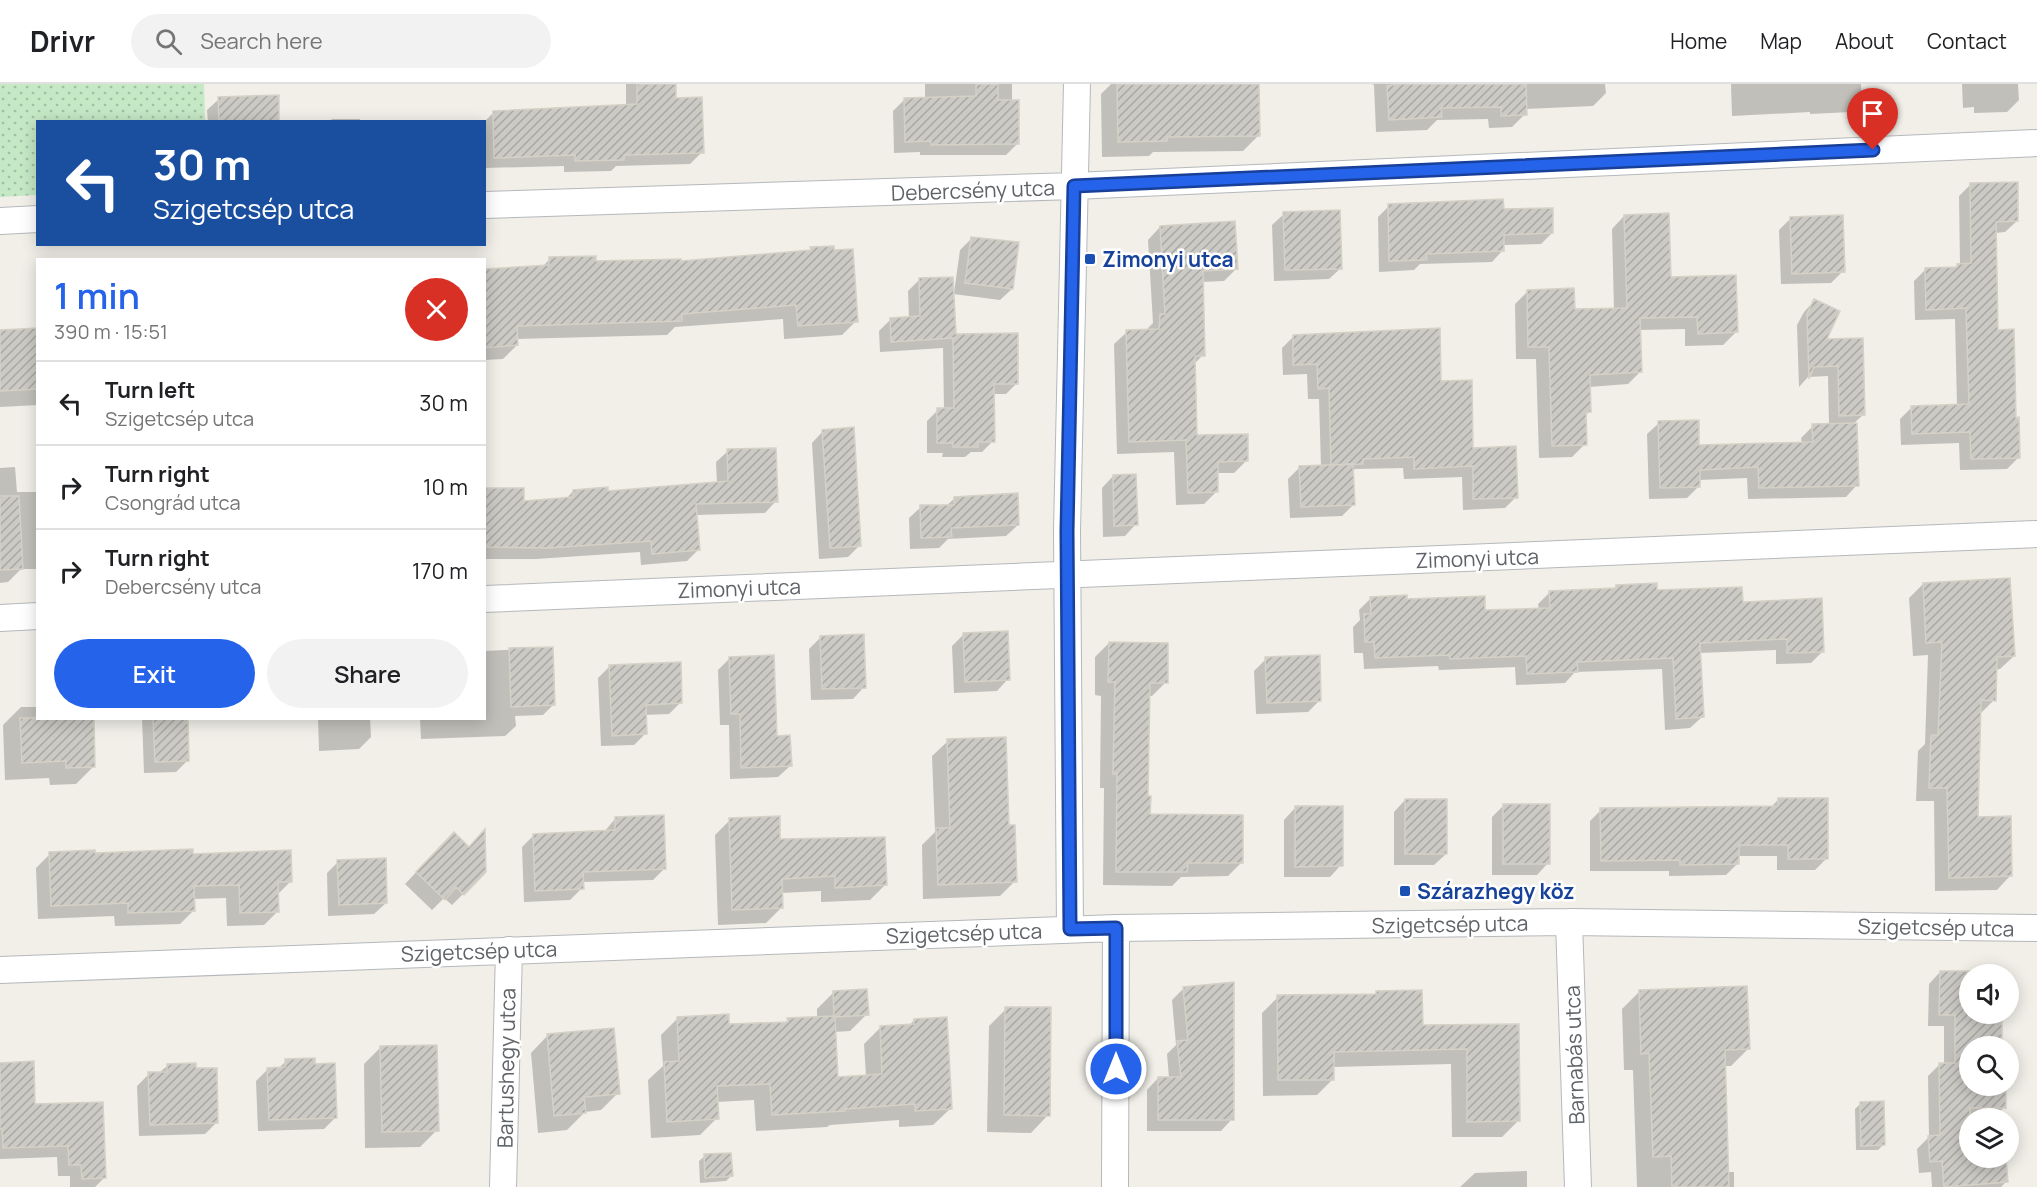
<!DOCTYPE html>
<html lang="en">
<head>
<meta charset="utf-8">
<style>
	body { margin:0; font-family:Manrope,sans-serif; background:#f2f2f2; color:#202124; height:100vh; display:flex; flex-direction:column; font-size:22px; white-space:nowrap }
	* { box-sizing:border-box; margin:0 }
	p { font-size:20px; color:#757577 }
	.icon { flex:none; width:33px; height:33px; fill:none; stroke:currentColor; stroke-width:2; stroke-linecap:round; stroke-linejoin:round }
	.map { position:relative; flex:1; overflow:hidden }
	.drawer { position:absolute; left:36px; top:174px; width:450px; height:462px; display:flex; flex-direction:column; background:#fff; border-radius:0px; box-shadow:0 3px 15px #0003 }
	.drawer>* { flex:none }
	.hud { position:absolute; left:36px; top:36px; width:450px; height:126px; border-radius:0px; box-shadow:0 3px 15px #0003; background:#1a4fa0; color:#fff; overflow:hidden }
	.tools { position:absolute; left:1959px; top:880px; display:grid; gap:12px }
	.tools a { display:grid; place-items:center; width:60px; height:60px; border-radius:50%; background:#fff; box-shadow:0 3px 15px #0003; font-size:30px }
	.pin { position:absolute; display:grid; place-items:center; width:51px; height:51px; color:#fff; margin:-62px -26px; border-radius:50% 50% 50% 0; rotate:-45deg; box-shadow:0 0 6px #0007 }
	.pin .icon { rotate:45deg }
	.me { position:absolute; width:66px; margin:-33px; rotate:0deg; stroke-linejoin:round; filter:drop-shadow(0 0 4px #0008) }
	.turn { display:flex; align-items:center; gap:21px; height:126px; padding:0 18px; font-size:27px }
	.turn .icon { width:78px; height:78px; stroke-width:2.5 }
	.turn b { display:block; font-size:42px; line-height:51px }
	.round { display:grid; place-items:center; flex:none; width:63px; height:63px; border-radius:32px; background:#f2f2f2 }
	.overview { display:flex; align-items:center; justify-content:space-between; height:102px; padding:0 18px }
	h1 { font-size:36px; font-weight:600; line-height:45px; color:#2563eb }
	.cta { display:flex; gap:12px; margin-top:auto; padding:12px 18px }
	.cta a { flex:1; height:69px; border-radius:36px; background:#2563eb; color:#fff; font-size:24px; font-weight:600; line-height:69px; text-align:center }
	.cta a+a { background:#f2f2f2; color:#202124 }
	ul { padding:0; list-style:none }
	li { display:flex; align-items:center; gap:18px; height:84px; padding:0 18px; border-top:2px solid #e0e0e0 }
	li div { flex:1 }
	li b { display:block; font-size:22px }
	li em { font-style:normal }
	header { display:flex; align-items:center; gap:36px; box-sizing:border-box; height:84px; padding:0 30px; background:#fff; border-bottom:2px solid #e0e0e0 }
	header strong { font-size:28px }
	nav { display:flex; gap:33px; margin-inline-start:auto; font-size:21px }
	.search { width:420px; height:54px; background:#f2f2f2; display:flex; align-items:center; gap:15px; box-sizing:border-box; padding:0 21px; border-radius:33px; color:#757577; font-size:22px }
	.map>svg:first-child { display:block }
</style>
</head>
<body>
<header>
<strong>Drivr</strong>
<div class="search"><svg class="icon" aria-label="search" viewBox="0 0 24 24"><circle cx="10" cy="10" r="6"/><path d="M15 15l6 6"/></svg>Search here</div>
<nav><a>Home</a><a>Map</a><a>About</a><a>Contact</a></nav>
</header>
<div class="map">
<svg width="2037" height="1103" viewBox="0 0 2037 1103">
	<defs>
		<pattern id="grass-dots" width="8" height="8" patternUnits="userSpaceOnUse" patternTransform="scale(1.5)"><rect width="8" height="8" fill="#c5e8c5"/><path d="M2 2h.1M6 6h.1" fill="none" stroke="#a3c0a4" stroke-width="1.8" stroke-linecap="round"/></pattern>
		<pattern id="building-hatch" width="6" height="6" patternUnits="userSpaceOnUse" patternTransform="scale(1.5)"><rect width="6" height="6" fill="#cccac5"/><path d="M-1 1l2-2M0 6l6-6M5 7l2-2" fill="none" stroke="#a9a8a4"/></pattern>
	</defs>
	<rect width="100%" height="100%" fill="#f1efe8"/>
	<!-- grass -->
	<path fill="url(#grass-dots)" d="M0 0H204L205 37 38 38 37 111 0 113Z"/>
	<!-- shadow -->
	<path fill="#0003" d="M626 0H674L675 16 702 68 690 80 616 82 611 87 564 88V82L484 84V38L494 28 626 22Z
		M925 0H1012V18L1018 59 1006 71H920V68L894 69 893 27 904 16 925 15Z
		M1111 0H1198L1259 51 1243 67 1153 68 1149 72 1102 73 1101 10Z
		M1372 0H1605L1606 9 1593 22 1525 25V30L1512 43 1489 44 1488 35 1437 36 1427 46 1376 48 1374 1Z
		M1731 0H1861L1862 17 1851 28 1810 30V28L1732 32Z
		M1962 0H2018L2019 16 2007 28 1974 29V23L1963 24Z
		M219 15 278 38H208L207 26Z
		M332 35H360V38H329Z
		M1970 101 2017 137 2005 148 1995 149 1997 247 2015 335 2019 373 2007 385 1960 386 1959 359 1901 361 1900 335 1912 323 1957 322 1955 235 1915 236 1914 197 1926 185 1955 184 1960 181 1959 112Z
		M1389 122 1502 126 1552 149 1541 160 1503 161V166L1492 178 1420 180 1414 186 1379 188 1378 133Z
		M1284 130 1341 184 1329 195 1274 197 1272 141Z
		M1624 132 1670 195 1736 248 1723 261 1685 262V245L1639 246 1641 287 1628 300 1589 303 1590 327 1584 333 1585 360 1572 373 1539 374 1536 275H1516L1515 220 1528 207 1573 227 1614 226 1612 145Z
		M1791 134 1843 187 1831 199 1781 200 1779 146Z
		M1160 143 1237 184 1224 197 1201 198 1203 271 1194 280 1196 353 1247 376 1234 389H1216V408L1204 420 1176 421 1174 368 1117 370 1114 260 1127 248 1148 247V244L1153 239 1148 156Z
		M972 154 1012 205 1000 216 953 210 954 252 1017 299 1006 310H993V357L982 368H971L965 373H942L943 369H927V337L938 326H944L943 264 880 268 879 247 890 236 909 235 908 207 919 196 954 209 960 166Z
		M811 165 856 237 842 251 784 255 783 235 675 243 667 251 516 255 517 261 503 275 484 276V187L542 183 550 175 594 178H679L808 168Z
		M1814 217 1825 256 1862 255 1863 331 1853 340 1857 401 1846 413 1748 415 1747 394 1699 396V402L1687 414 1649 415 1647 350 1659 339 1698 363 1802 360 1801 354 1813 342 1829 341 1828 292 1808 293 1799 303 1797 241 1804 228Z
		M38 246V321L0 323V247Z
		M1293 253 1439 299 1472 365 1516 413 1505 424 1463 426 1462 393 1404 395 1403 384 1355 385 1352 388 1353 421 1342 432 1290 434 1288 395 1300 383H1321L1319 315H1308L1307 290 1283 291 1282 264Z
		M823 347 860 461 848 473 819 475 812 359Z
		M728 367 776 417 765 429 696 431 698 466 687 477 641 481 640 468 536 475H484V406L522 419 565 416 573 407 607 409 717 399 716 378Z
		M15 383 17 408H38V485H21L8 498 0 499V384Z
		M1113 392 1136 440 1125 452 1103 453 1102 404Z
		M955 414 1018 441 1006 452 948 455 939 464 910 465 909 434 921 423 946 422Z
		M1923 500 2014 572 2000 585 1995 586 1994 616 1980 630 1976 734 2010 792 1997 806 1935 807 1934 717H1916L1918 667 1925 660 1928 571 1913 572 1909 514Z
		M1616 502 1741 520 1823 567 1811 579 1776 580V566L1699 569 1702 633 1690 644 1665 646 1662 585 1575 588 1565 599 1516 601 1515 583 1439 586 1438 582 1364 585 1363 569H1354L1353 543 1360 536 1359 526 1371 514 1484 528 1539 526 1538 520 1550 508 1613 506Z
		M964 550 1008 595 997 607 954 609 952 562Z
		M821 553 864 603 853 615 811 616 809 565Z
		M1109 559 1166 598 1152 612H1149L1147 714 1149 731 1242 778 1228 792 1181 793 1172 802 1103 801 1104 704H1100L1101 612 1095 611V573Z
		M552 564 554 620 543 631 515 632 516 642 505 652 421 655 420 634H484V567Z
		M730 574 776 653 790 682 778 693 730 695 729 641H720L718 586Z
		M1266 575 1320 616 1308 628 1256 630 1254 587Z
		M610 582 681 618 669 630 644 631 645 650 634 661 601 662 598 594Z
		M21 623H38V634L94 682 76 700 50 701 49 694 5 696 3 641Z
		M142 634H186L188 676 176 688 144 689Z
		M318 634H370L371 653 359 665 319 667Z
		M948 657 1007 743 1015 797 1000 812 923 815 922 761 935 748 932 672Z
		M1405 716 1446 770 1434 781H1394V728Z
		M1778 716 1827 774 1815 786H1777V772H1738V779L1726 791 1669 792V787H1590V737L1601 726 1770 724Z
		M1504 721 1548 779 1537 791H1492V733Z
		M1295 724 1341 781 1330 793H1284V736Z
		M615 735 665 784 653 796 582 798V804L570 816 524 818 522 763 534 751 604 748Z
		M730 736 779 757 885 801 870 816 821 818V807L781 809V824L766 839 718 841 715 751Z
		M442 761 468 764 463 810 452 821 444 814 432 826 405 800Z
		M50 770 192 771 291 797 277 811 278 827 264 841 227 842 226 814 193 815 194 826 180 840 115 842 114 832 38 835 36 784Z
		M338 778 386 819 374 830 328 832 327 789Z
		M1940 888 2001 891H1970V930H2001L2000 962 2004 963H1970V1002H2004L2005 1023 2000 1027 2001 1035H1970V1074H2004L2006 1098 2001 1103H1932L1931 1088 1919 1089 1917 1065 1929 1053 1928 992 1939 981H1944V942H1928L1929 900Z
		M1183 905 1232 1035 1221 1047H1147V1006L1158 994H1169L1167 970 1176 961 1172 916Z
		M1377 908 1421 943 1517 942 1518 1037 1502 1053H1452L1451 980 1333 983V995L1317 1011 1263 1012 1262 929 1278 913 1374 911Z
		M1639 908 1748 965 1731 982H1724L1727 1088H1734V1103H1637L1633 986H1624L1622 925Z
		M833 909 867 930 850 947 834 948 837 994 866 992 864 960 881 943 909 942 914 936 950 1025 933 1041 899 1043V1036L830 1041 827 1043 756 1047 754 1016 716 1018 717 1034 700 1051 651 1054 648 996 663 982 661 951 678 934 728 942 784 940 788 936 817 934V925Z
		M1006 925 1048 1031 1031 1049 987 1048 989 942Z
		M548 951 618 1009 601 1026 585 1028 567 1046 538 1049 531 969Z
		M381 963 437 1046 420 1063 365 1064 364 980Z
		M286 977 335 1034 324 1045 258 1047 256 997 268 985H278Z
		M0 980 34 1022 104 1094 95 1103H70V1092H58L57 1073 0 1075Z
		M167 982 195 986 217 1038 205 1050 139 1052 137 1002 149 990 159 989Z
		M1860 1020 1884 1060 1878 1066H1856L1855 1025Z
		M705 1072 731 1092 726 1097 700 1099 699 1077Z
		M1527 1087V1103H1460L1475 1089Z"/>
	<!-- building -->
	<path fill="url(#building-hatch)" stroke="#d6d1c6" stroke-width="1.5" d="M637 0H676V14L702 13 704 69 624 71V76L575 77V71L494 74 493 27 637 20Z
		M976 0H998V16H1019V60L931 61V57L905 58 904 14 976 12Z
		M1117 0H1259L1260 52 1167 53V57L1118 58Z
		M1400 0H1526L1527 31 1501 32V23L1441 24 1442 33 1389 36 1387 2Z
		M279 11V38H219L218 13Z
		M2018 98V137L1996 138 1998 246 2014 245 2016 334 2019 333 2020 374 1971 375 1970 348 1912 350 1911 322 1969 320 1966 224 1926 226 1925 184 1957 183V180L1971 179 1970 99Z
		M1503 115 1504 125 1553 124V149L1504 151V167L1426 170 1427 176 1389 177 1388 120Z
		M1340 126 1342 185 1285 186 1283 128Z
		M1669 129 1671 193 1736 191 1738 248 1698 250 1697 233 1640 234 1642 288 1590 291 1591 328H1586L1587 361 1552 362 1549 263H1528L1527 206 1574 204 1575 225 1627 224 1624 131Z
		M1843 131 1845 188 1792 190 1790 133Z
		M1235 137 1238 185 1203 187 1205 272H1195L1197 351 1248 350V377L1218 378V408L1188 409 1186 356 1129 358 1126 246 1159 245 1160 230H1165L1160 142Z
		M971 153 1019 158 1013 205 965 199Z
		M834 162V166L853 165 858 238 798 242 796 221 682 230V237L517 242 518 261 484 264V185L549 181V173L596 172V177L681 175V177L811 166 810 163Z
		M953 193 956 250 1018 249V300H994L995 358H978V363H953V359H937V324H954L953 254 891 258 890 234 920 232 919 194Z
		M1814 215 1840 227 1827 255 1863 254 1865 331 1839 332 1838 282 1814 283 1809 295 1807 230Z
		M38 244V305L0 307V246Z
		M1440 244 1441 297 1472 296 1473 364 1516 362 1518 414 1473 415V382L1414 385V373L1363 375V380L1331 381 1329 304 1318 305 1317 280 1293 281V251Z
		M1699 336V361L1813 358 1812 340 1857 339 1859 402 1759 404 1758 383 1700 386V403L1660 404 1658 337Z
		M854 343 861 462 830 464 822 346Z
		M776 364 778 418 696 420 700 466 652 470 651 457 548 464 484 463V404H524V417L573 413V406L608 403V407L728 397 727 365Z
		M1353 380 1355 421 1301 423 1299 382Z
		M1136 390 1138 441 1114 442 1113 391Z
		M1018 409 1019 441 951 444 952 453 921 454 920 421H954V413Z
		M0 412H19L23 485 0 486Z
		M2010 494 2015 572 1997 573 1996 617 1981 616 1978 733 2011 732 2012 792 1949 794 1947 704H1929L1931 651H1938L1942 558 1926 559 1923 499Z
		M1657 499V506L1742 503 1743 518 1822 514 1824 568 1787 569V555L1700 559 1704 633 1676 635 1673 574 1577 578 1578 588 1527 590 1526 572 1450 575 1449 571 1375 574 1374 558H1365L1364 530H1371L1370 513 1407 511V515L1485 512V526L1550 524 1549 507 1616 504V501Z
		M1008 547 1010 596 965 598 963 549Z
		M864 550 866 604 822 605 820 552Z
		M1109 558 1168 559V599H1150L1148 712H1151L1150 730 1243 731V779H1188L1187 788H1116L1117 690H1113L1115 598H1108Z
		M553 563 555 621 511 623 509 564Z
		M774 571 777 652 790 651 792 682 741 684 740 630H731L729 573Z
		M1320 571 1321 617 1267 619 1265 573Z
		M681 578 682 619 646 621 647 650 612 652 609 581Z
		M20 634H94L95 683 66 684V677L22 679Z
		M153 634H188L189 677 155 678Z
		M1006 653 1009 741H1015L1017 798 938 801 936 744H950L947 655Z
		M1778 714H1828V775H1788V761H1739V780L1680 781V776L1601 777 1600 724 1778 722Z
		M1405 715H1447V770H1405Z
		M1503 720H1550V780H1503Z
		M1295 722H1343V782L1295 783Z
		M664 731 666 785 583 788 584 805 535 807 533 750 615 746V733Z
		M780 732V755L885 753 887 801 835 804V792L782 795 783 824 732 826 729 734Z
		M485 745 486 788 464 811 456 803 445 816 416 788 454 748 469 763Z
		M193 765V770L291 766 292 798H278L279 828 240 829 239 801 194 802 195 827 128 829V819L51 822 49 768 95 766V769Z
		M386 774 387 819 339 821 337 776Z
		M1940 887H2003V891H1970V930H2002V960H2005V963H1970V1002H2006V1024H1970V1074H2006L2008 1098 1944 1103 1942 1077 1930 1078 1928 1052 1940 1051 1939 979H1955V931H1939Z
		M1234 898V1036H1158V993H1181L1177 957 1188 956 1183 903Z
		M1747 902 1750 965 1725 966 1729 1103H1672L1671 1072 1653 1073 1649 969 1641 970 1639 906Z
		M867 905 869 931 835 933 838 993 882 990 880 942 914 940V935L947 933 952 1025 915 1027V1020L845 1025V1027L772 1031 770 1000 717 1002 719 1035 667 1038 664 978 679 977 677 933 729 930V940L788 938 787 934 834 932 833 907Z
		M1422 906 1423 941 1519 940 1520 1037 1467 1038V965L1334 968V996H1278L1277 911 1376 910V907Z
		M1005 923H1051L1050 1032 1004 1031Z
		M614 944 620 1010 584 1013 586 1029 554 1032 547 950Z
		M437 961 439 1047 382 1048 380 962Z
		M315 974V980L335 979 337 1034 269 1036 267 984 285 983V975Z
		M34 977 35 1020 103 1018 106 1094 82 1095 81 1081H69L68 1062 3 1064 2 1045H0V979Z
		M196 979V984H217L218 1039 150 1041 148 988H167V980Z
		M1884 1017 1885 1061 1861 1062 1860 1018Z
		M731 1069 733 1092 705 1094 704 1070Z"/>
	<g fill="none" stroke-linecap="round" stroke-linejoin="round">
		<!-- street casing -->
		<g stroke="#b5b8bc" stroke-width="28">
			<path id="street" d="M484 121 1074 102 2037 59
				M0 137 38 135
				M484 515 2037 450
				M0 534 38 532
				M1569 838 1578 1103
				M1070 845 1067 447 1077 0
				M0 886 1116 844 1569 838 2037 844
				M503 1103 509 866
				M1115 1103 1116 844"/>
		</g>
		<!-- street -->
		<use href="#street" stroke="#fff" stroke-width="26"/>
	</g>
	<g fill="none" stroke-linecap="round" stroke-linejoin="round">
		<!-- route casing -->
		<g stroke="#184099" stroke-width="15">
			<path id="route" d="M1116 985V844L1070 845 1067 447 1074 102 1873 66"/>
		</g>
		<!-- route -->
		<use href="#route" stroke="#2563eb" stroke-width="10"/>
	</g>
	<!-- markers -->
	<g fill="#1a4fb4" stroke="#fff" stroke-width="2">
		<rect x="1084" y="169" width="12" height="12" rx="3"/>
		<rect x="1399" y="801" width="12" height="12" rx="3"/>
	</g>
	<g text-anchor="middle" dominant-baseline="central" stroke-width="5" stroke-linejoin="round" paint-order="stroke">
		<!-- street labels -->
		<g font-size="21" fill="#5f6368" stroke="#fff">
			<text transform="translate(973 106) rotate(-2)">Debercsény utca</text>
			<text transform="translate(1477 474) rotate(-2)">Zimonyi utca</text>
			<text transform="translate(739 504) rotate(-2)">Zimonyi utca</text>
			<text transform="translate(1450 840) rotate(-1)">Szigetcsép utca</text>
			<text transform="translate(1936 843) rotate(1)">Szigetcsép utca</text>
			<text transform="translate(964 849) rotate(-2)">Szigetcsép utca</text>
			<text transform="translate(479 867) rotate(-2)">Szigetcsép utca</text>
			<text transform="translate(1574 971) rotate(-92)">Barnabás utca</text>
			<text transform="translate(506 984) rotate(-89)">Bartushegy utca</text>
		</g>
		<!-- transit labels -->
		<g font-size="21" font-weight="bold" fill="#164399" stroke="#fff" text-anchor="start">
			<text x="1102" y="175">Zimonyi utca</text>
			<text x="1417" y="807">Szárazhegy köz</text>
		</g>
	</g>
</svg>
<div class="tools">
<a><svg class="icon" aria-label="sound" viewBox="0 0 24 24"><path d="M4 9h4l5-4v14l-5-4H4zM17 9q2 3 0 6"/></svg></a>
<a><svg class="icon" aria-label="search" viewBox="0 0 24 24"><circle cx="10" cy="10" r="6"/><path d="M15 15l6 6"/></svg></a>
<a><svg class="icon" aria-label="layers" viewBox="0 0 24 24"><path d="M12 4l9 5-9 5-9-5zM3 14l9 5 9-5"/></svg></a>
</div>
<div class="pin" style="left:1873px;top:66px;background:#d93025"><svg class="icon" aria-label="arrive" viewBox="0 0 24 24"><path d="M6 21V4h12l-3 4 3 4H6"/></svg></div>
<svg class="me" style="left:1116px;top:985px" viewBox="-20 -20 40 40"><circle r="17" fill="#2563eb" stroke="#fff" stroke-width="3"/><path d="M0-11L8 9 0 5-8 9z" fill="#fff"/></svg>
<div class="hud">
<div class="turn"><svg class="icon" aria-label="left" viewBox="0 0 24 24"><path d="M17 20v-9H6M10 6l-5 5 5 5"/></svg><div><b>30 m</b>Szigetcsép utca</div></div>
</div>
<section class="drawer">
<div class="overview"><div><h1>1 min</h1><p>390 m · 15:51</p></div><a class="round" style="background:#d93025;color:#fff"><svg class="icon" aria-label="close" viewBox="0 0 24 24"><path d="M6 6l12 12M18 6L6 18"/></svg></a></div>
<ul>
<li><svg class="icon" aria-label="left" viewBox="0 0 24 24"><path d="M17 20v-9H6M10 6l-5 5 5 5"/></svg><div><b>Turn left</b><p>Szigetcsép utca</p></div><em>30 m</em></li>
<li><svg class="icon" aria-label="right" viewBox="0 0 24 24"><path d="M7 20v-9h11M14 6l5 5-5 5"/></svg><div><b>Turn right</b><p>Csongrád utca</p></div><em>10 m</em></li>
<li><svg class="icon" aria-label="right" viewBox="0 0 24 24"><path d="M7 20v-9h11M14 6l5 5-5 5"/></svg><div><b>Turn right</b><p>Debercsény utca</p></div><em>170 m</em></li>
</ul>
<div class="cta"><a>Exit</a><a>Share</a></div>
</section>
</div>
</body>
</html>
